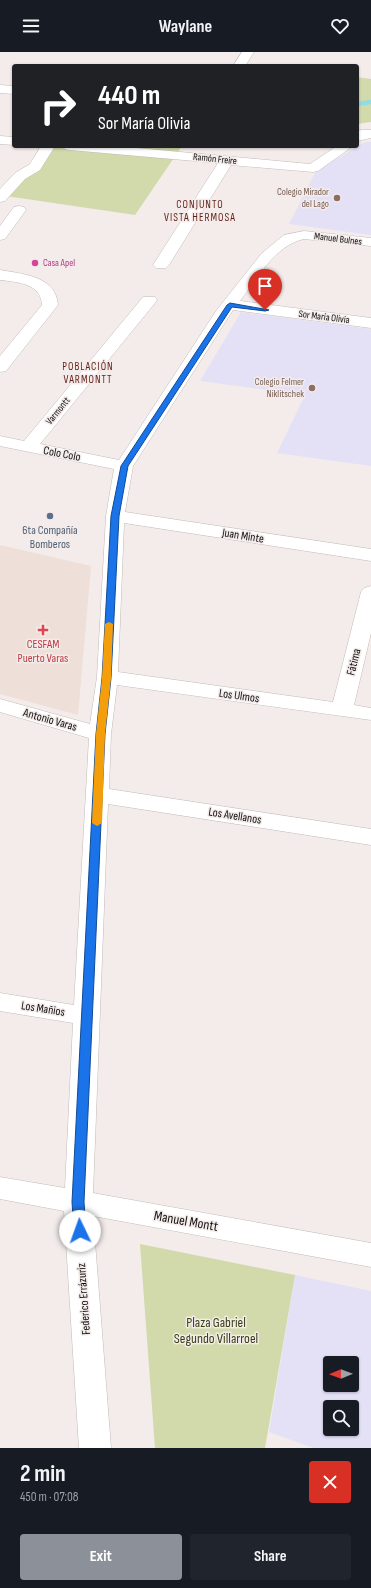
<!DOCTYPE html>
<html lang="en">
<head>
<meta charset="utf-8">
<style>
	body { margin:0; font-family:"Sofia Sans Condensed",sans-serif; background:#20242c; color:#f1f3f6; height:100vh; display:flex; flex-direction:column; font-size:15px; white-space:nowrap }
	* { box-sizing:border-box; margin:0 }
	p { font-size:13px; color:#9ea1a6 }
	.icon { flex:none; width:22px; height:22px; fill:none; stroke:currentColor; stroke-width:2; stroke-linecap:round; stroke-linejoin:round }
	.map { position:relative; height:1396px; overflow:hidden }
	.sheet { display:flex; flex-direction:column; background:#171b24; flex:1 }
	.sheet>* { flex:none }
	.banner { position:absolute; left:12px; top:12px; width:347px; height:84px; border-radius:4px; box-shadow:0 1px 3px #0004; background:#202124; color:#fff; overflow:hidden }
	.needle { width:26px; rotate:269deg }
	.controls { position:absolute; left:323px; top:1304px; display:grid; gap:8px }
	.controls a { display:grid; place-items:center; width:36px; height:36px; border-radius:4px; background:#171b24; box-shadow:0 1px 3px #0004; font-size:20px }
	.pin { position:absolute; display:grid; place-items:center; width:34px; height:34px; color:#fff; margin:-41px -17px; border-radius:50% 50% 50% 0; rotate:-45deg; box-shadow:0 0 4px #0007 }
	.pin .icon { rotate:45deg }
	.me { position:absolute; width:44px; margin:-22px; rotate:357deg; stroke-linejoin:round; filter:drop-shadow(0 0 3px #0008) }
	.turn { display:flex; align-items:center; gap:14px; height:84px; padding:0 20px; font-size:18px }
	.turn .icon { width:52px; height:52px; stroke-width:2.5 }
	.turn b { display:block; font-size:28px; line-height:34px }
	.round { display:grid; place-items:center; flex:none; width:42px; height:42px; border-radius:4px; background:#20242c }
	.summary { display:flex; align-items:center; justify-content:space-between; height:68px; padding:0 20px }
	h1 { font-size:24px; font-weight:700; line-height:30px }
	.button { display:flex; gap:8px; margin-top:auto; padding:8px 20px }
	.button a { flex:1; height:46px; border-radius:4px; background:#8c9099; color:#fff; font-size:16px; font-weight:700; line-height:46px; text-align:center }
	.button a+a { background:#20242c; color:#f1f3f6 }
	header { display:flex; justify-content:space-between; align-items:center; height:52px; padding:0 20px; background:#171b24; font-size:18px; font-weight:700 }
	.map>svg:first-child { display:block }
</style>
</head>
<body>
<header><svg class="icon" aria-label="menu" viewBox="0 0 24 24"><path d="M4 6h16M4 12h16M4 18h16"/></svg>Waylane<svg class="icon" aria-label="heart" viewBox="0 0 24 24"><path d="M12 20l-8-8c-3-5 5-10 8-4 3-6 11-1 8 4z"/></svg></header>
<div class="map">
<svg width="371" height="1396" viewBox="0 0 371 1396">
	<rect width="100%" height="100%" fill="#f3ecea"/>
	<!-- built -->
	<path fill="#eedfd9" d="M0 493 91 514 78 663 0 642Z"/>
	<!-- education -->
	<path fill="#e4e1f7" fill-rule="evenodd" d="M365 90H371V183L289 172 316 119Z
		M241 260 371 277V414L277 401 305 343 200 329Z
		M295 1223 371 1239V1396H313L269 1380ZM330 1311H352V1333H330ZM330 1355H352V1377H330Z"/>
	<!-- green -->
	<path fill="#d2daac" d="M357 25 371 27V70L357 72Z
		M55 94H182L135 163 6 144Z
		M140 1192 295 1223 265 1396H155Z"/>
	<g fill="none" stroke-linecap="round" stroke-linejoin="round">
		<!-- stream -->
		<path stroke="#8fdce4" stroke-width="4.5" d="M357 52 371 50"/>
		<!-- minor casing -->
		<g stroke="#c2bbb8" stroke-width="1">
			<path id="minor" d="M242 0H254L245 14H233Z
				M0 33 14 34V42L0 41Z
				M362 78H371V86L357 89V79Z
				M0 84 14 85V93L0 92Z
				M41 94H55L40 118 25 127 5 149 0 150V137L15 121 30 112Z
				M63 94H115L310 112 337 94H353L318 119 313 120 231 113 169 213 166 216H156L153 213 218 111 70 98 65 97Z
				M19 154 24 155 26 158 5 187 0 188V174L14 155Z
				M304 179 371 186V194L304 187C275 193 256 228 240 249L371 266V276L233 258 133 414 125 460 371 497V509L124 471 118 620 333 650 361 540 364 536 371 534V581L354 653 371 656V668L117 633 111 682 109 737 371 777V793L108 752 93 1141 371 1191V1215L93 1164 111 1396H79L64 1159 0 1147V1125L65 1136 73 971 0 959V941L74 953 89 686 0 660V647L90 672 97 625 106 464 114 417 0 394V384L24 389 143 245H155L157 248 155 251 40 392 119 408 216 259 262 201 284 183Z
				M0 218C23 222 56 224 58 253L6 319 0 320V304L42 253C41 231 17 230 0 228Z"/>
		</g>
		<!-- minor -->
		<use href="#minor" fill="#fff" fill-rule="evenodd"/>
	</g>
	<!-- route -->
	<path fill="#1a73e8" stroke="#114b97" d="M230 251 269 258 265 259 232 255 128 414 119 464 111 626 105 682 84 1150 86 1179 84 1183 80 1184 75 1183 74 1179 72 1150 96 682 102 626 111 464 121 414 227 253Z"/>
	<!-- slow -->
	<path fill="#f59e0b" d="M109 570 113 572 111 626 105 682 102 771 97 774 92 771 96 682 102 626 105 572Z"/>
	<!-- markers -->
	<g fill="#8d6e63" stroke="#f3ecea" stroke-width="1.5">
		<circle cx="337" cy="146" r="4"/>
		<circle cx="312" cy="336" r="4"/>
	</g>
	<circle fill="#d1479c" stroke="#f3ecea" stroke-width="1.5" cx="35" cy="211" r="4"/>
	<circle fill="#5c6f8a" stroke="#f3ecea" stroke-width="1.5" cx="50" cy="464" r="4"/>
	<path fill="#e0444e" stroke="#f3ecea" stroke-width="1.5" d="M41 572h4v4h4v4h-4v4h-4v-4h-4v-4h4z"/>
	<g text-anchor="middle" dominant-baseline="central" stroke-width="3" stroke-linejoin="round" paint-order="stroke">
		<!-- far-street labels -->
		<g font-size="10" fill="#12100f" stroke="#f3ecea">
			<text transform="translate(215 107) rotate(6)">Ramón Freire</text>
			<text transform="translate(338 187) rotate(7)">Manuel Bulnes</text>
			<text transform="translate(324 265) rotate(7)">Sor María Olivia</text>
			<text transform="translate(58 359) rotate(-51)">Varmontt</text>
		</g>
		<!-- far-education labels -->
		<g font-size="10" fill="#785e54" stroke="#f3ecea" text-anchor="end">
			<text x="329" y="140">Colegio Mirador<tspan x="329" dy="12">del Lago</tspan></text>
			<text x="304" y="330">Colegio Felmer<tspan x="304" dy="12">Niklitschek</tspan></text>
		</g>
		<!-- far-hotel labels -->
		<g font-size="10" fill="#b23c85" stroke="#f3ecea" text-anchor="start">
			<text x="43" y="211">Casa Apel</text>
		</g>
		<!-- far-neighbourhood labels -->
		<g font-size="11" letter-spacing="1" fill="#631f17" stroke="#f3ecea">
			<text x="200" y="152">CONJUNTO<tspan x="200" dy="13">VISTA HERMOSA</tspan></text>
			<text x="88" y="314">POBLACIÓN<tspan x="88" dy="13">VARMONTT</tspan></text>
		</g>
		<!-- street labels -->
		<g font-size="12" fill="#12100f" stroke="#f3ecea">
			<text transform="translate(62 402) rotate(11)">Colo Colo</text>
			<text transform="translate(243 484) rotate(9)">Juan Minte</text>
			<text transform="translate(354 610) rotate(-76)">Fátima</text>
			<text transform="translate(239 644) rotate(8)">Los Ulmos</text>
			<text transform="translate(50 668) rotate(16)">Antonio Varas</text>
			<text transform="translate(235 764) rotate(9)">Los Avellanos</text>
			<text transform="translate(43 957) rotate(9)">Los Mañios</text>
			<text transform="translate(84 1247) rotate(-94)">Federico Errázuriz</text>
		</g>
		<!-- service labels -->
		<g font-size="12" fill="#4e5e75" stroke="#f3ecea">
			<text x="50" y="478">6ta Compañía<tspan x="50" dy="14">Bomberos</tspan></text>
		</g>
		<!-- health labels -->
		<g font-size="12" fill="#be3a42" stroke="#f3ecea">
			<text x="43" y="592">CESFAM<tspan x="43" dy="14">Puerto Varas</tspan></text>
		</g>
		<!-- near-street labels -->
		<g font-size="14" fill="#12100f" stroke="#f3ecea">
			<text transform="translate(186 1169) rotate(10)">Manuel Montt</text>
		</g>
		<!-- near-park labels -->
		<g font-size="14" fill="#383e12" stroke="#f3ecea">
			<text x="216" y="1270">Plaza Gabriel<tspan x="216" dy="16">Segundo Villarroel</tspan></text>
		</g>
	</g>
</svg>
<div class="controls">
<a><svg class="needle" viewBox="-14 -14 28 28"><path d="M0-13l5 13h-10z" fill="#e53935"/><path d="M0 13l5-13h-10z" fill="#9ea1a6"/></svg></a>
<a><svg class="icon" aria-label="search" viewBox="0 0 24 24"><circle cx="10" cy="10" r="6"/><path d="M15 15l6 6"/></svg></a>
</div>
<div class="pin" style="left:265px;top:258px;background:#d93025"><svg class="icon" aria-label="arrive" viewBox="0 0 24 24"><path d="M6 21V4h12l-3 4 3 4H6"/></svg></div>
<svg class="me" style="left:80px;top:1179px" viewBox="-20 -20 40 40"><circle r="19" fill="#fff"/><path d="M0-13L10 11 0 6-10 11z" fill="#1a73e8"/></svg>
<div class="banner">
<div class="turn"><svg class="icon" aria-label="right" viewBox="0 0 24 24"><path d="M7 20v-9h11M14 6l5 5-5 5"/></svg><div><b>440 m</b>Sor María Olivia</div></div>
</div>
</div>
<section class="sheet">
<div class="summary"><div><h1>2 min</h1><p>450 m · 07:08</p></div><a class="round" style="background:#d93025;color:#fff"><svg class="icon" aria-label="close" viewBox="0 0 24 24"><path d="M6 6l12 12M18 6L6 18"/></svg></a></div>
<div class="button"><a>Exit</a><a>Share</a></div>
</section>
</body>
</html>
